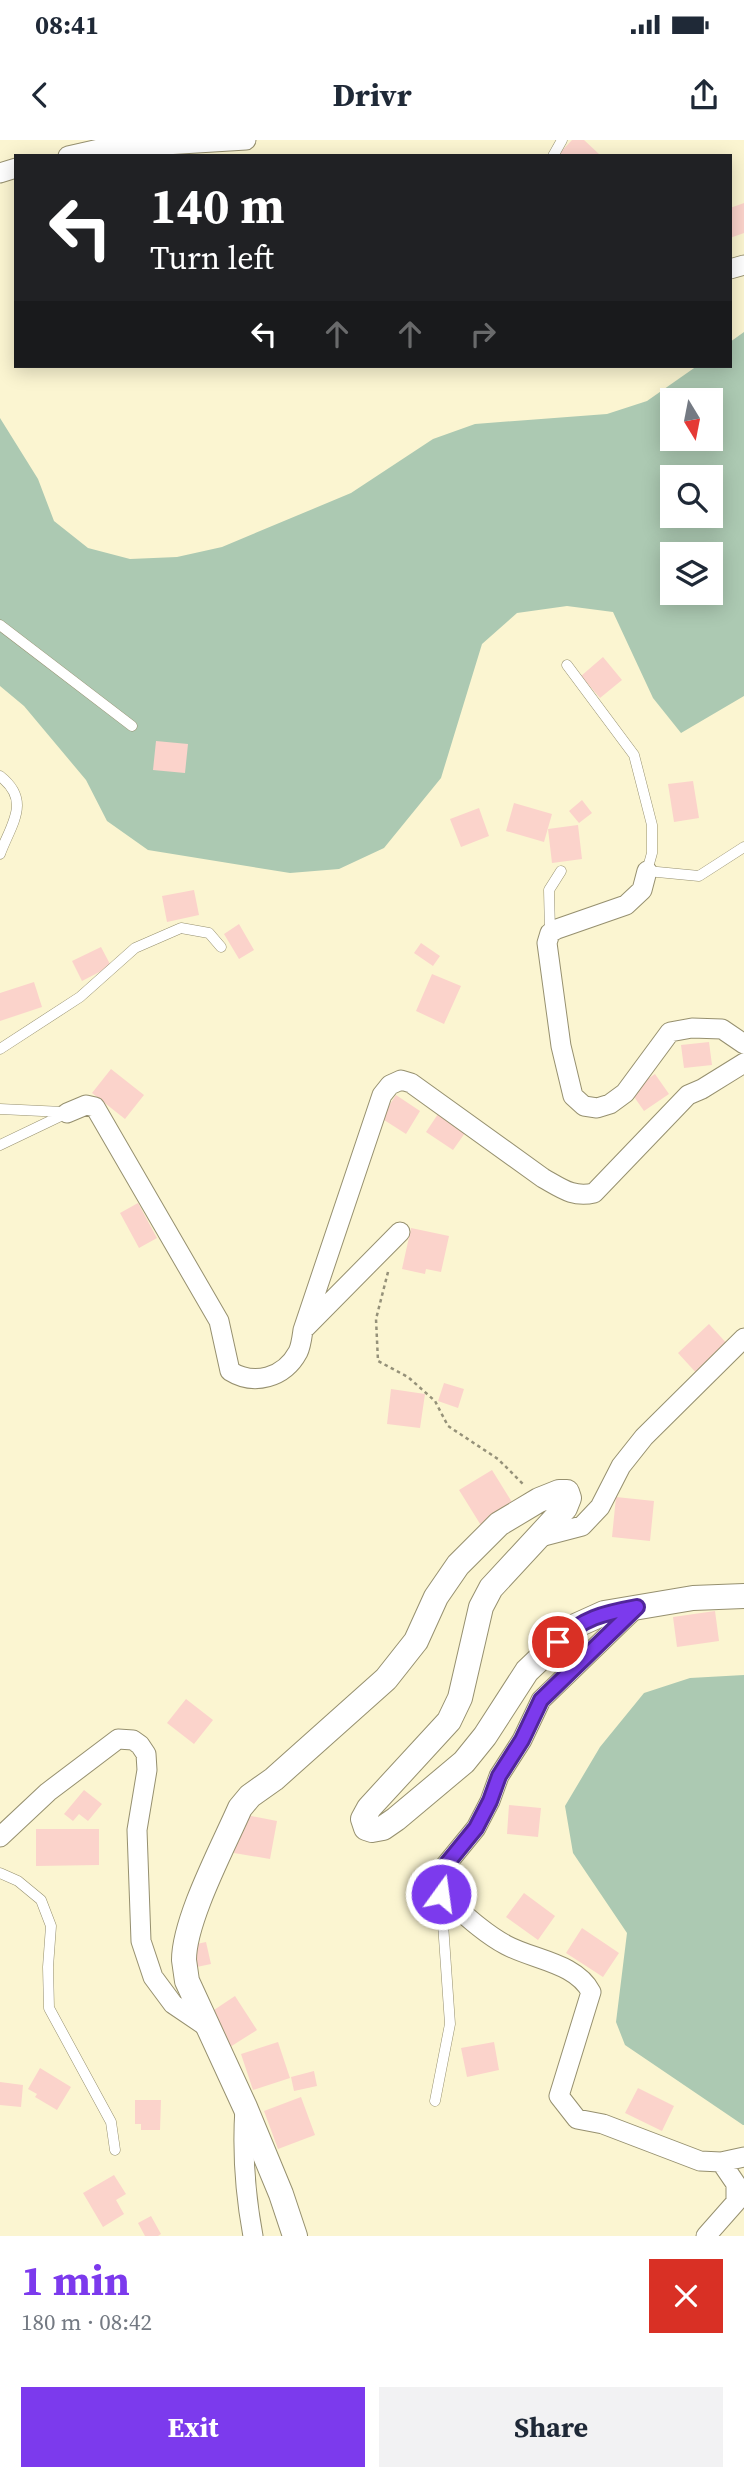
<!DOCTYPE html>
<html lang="en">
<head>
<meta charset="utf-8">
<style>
	body { margin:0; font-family:"Source Serif 4",serif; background:#f2f2f3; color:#1f2937; height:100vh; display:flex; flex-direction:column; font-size:26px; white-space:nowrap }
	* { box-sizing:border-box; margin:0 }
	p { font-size:23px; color:#747a83 }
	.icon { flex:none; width:38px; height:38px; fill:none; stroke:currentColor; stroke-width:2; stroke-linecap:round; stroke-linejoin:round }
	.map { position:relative; height:2096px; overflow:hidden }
	.side { display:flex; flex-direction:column; background:#fff; flex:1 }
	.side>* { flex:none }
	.top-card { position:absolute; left:14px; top:14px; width:718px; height:214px; border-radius:0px; box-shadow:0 4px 18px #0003; background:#202124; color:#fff; overflow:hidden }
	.needle { width:46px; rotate:170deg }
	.fabs { position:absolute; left:660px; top:248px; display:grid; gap:14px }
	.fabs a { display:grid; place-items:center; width:63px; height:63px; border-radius:0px; background:#fff; box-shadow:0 4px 18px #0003; font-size:35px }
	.pin { position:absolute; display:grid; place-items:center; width:60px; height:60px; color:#fff; margin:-30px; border:4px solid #fff; border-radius:50%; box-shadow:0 2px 7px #0007 }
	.me { position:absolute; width:77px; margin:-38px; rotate:14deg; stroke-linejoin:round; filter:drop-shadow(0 0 5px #0008) }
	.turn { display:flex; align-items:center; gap:24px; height:147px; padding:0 21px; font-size:32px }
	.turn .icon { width:91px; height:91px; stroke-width:2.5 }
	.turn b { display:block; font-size:49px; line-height:60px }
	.lanes { display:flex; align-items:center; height:66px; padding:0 21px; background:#0003; justify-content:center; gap:35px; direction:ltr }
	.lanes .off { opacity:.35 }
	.round { display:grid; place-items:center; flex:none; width:74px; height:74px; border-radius:0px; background:#f2f2f3 }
	.overview { display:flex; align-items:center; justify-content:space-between; height:119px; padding:0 21px }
	h1 { font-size:42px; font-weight:700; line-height:52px; color:#7c3aed }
	.cta { display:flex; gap:14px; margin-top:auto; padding:14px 21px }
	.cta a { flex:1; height:80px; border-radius:0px; background:#7c3aed; color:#fff; font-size:28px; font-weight:700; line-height:80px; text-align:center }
	.cta a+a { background:#f2f2f3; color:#1f2937 }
	.status { display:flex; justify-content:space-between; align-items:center; height:49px; padding:0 35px; background:#fff; direction:ltr }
	.status svg { height:19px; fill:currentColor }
	header { display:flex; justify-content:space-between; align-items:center; height:91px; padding:0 21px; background:#fff; font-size:32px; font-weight:700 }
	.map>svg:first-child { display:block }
</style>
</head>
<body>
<div class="status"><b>08:41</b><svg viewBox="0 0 49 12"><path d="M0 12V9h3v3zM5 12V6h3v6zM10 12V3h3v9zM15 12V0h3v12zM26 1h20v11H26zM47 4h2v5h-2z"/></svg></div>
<header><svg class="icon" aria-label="back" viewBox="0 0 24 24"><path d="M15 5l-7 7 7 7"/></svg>Drivr<svg class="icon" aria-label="share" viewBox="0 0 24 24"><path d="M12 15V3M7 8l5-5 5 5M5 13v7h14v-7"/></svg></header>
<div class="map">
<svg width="744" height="2096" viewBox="0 0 744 2096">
	<rect width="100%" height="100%" fill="#fbf5d1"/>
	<!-- forest -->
	<path fill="#acc9b2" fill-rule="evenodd" d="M744 192V556L681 593 653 558 613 472 567 466 517 473 482 504 441 638 384 708 339 729 290 733 148 710 107 681 86 640 24 566 0 546V278L38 339 54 381 88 408 130 419 177 417 222 407 351 353 433 299 475 284 607 274 647 261 697 226H730V202ZM672 261H710V299H672ZM672 338H710V376H672ZM672 415H710V453H672Z
		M744 1535V1985H743L625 1905 616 1882 627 1793 573 1713 565 1666 600 1607 644 1553 690 1538Z"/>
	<!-- building -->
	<path fill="#fbd3cb" d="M572 0H584L599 14 557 16Z
		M744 63V93L730 98V68Z
		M603 517 622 540 600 558 581 536Z
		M156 601 188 604 185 633 153 630Z
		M693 641 699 678 674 682 668 644Z
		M582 660 592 673 579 683 569 671Z
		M514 663 552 674 544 702 506 691Z
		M479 668 489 696 461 707 450 679Z
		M578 685 582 719 552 723 548 689Z
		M194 750 199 775 167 782 162 756Z
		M239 784 254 810 239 819 224 794Z
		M421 803 440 816 433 826 414 813Z
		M101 807 111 826 82 841 72 821Z
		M432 834 461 846 444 884 416 871Z
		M34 842 42 867 0 881V853Z
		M709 902 712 925 684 928 681 905Z
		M111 929 144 955 125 979 92 953Z
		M655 934 669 954 644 971 630 951Z
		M396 955 420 971 406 994 381 978Z
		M438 974 465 993 453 1010 426 992Z
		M138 1063 157 1098 139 1108 120 1073Z
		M411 1088 449 1096 441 1132 426 1129 425 1134 402 1129Z
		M709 1184 730 1207 699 1236 678 1213Z
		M444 1243 464 1249 458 1268 438 1261Z
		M391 1249 425 1254 420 1288 387 1284Z
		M492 1330 515 1367 482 1387 459 1350Z
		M616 1357 654 1361 650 1401 612 1397Z
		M715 1471 719 1501 677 1507 673 1477Z
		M186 1559 213 1580 194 1604 167 1583Z
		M84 1650 102 1664 88 1681 79 1674 73 1681 64 1674Z
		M509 1665 541 1668 538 1697 507 1694Z
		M241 1674 277 1681 270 1719 234 1713Z
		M36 1689H99V1725L36 1726Z
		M524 1753 555 1776 538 1800 506 1777Z
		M582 1788 619 1813 603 1837 566 1813Z
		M206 1802 211 1824 192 1828 187 1806Z
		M235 1856 257 1890 230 1907 208 1874Z
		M278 1902 290 1938 253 1950 241 1914Z
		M494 1902 499 1930 467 1937 461 1908Z
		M40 1928 71 1947 57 1970 35 1957 37 1954 28 1949Z
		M314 1931 317 1946 294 1951 291 1937Z
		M0 1942 23 1945 21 1967 0 1965Z
		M638 1948 674 1966 662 1991 625 1973Z
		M301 1957 315 1995 278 2009 264 1971Z
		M135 1960H161L160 1990H141V1984H135Z
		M114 2035 126 2054 116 2060 124 2074 103 2087 83 2053Z
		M151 2076 161 2094 158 2096H145L138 2083Z"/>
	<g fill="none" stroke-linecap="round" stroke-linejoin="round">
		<!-- service casing -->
		<g stroke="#96906f" stroke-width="11">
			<path id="service" d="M553 16 562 0
				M0 485 132 586
				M567 525 634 615 652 685V713L647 731 699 736 744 707
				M0 636C32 661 11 684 0 714
				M550 792 549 750 561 731
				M0 909 80 857 135 808 181 788 209 793 221 807
				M0 969 63 972
				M0 1005 67 973
				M0 1733 18 1741 41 1760 51 1786 48 1827 49 1868 111 1982 115 2010
				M435 1961 450 1884 441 1755"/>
		</g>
		<!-- minor casing -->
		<g stroke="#96906f" stroke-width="21">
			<path id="minor" d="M68 16 99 9 246 0
				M0 33 16 28
				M730 129 744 125
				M647 731 642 750 626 765 557 789 550 793 547 803 561 906 573 956 584 966 597 968 610 964 625 953 670 892 692 888 722 889 744 904
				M67 973 86 965 95 967 219 1181 230 1231C254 1246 284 1238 298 1212 301 1206 302 1197 303 1190L382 955 390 945 401 940 411 943 543 1038C561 1048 573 1058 594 1053L688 955 702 949 744 923
				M306 1187 400 1092
				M540 1397 582 1386 600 1367 621 1326 644 1297 744 1198
				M637 1467 541 1560 522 1600 499 1636 490 1661 476 1688 445 1726 442 1736 441 1754C462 1772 482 1792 506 1805 534 1820 576 1823 591 1852L559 1956 577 1979 603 1984 700 2021 721 2022 744 2017
				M0 1697 48 1652 118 1599 133 1600 140 1605 146 1614 147 1630 137 1690 141 1801 153 1837 173 1864 207 1887
				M245 1968C242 2012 245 2053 253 2096
				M706 2096 736 2062V2044L721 2022"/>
		</g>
		<!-- tertiary casing -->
		<g stroke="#96906f" stroke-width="26">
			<path id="tertiary" d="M295 2096 281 2054 245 1967 187 1841C186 1834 185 1827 184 1820 184 1780 223 1707 240 1668L250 1656 274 1639 386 1539 416 1501 436 1457 458 1425 499 1384 539 1360 559 1352H567L569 1358 565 1368 491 1448 481 1467 460 1558 449 1581 369 1668 363 1679 366 1688 372 1690 383 1688 396 1679 464 1622 485 1596 527 1531 573 1487 604 1473 693 1458 744 1456"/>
		</g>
		<!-- path -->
		<path stroke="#959179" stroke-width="2.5" stroke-dasharray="3.5 3.5" stroke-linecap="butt" d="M388 1132 376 1179 378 1221 408 1237 435 1261 448 1286 498 1319 525 1346"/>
		<!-- service -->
		<use href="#service" stroke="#fff" stroke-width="10"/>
		<!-- minor -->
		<use href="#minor" stroke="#fff" stroke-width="19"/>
		<!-- tertiary -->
		<use href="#tertiary" stroke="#fff" stroke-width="24"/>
	</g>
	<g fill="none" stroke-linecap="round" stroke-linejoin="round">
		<!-- route casing -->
		<g stroke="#51269a" stroke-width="18">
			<path id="route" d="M441 1754 442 1736 445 1726 476 1688 490 1661 499 1636 522 1600 541 1560 637 1467C604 1473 582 1478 558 1502"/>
		</g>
		<!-- route -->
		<use href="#route" stroke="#7c3aed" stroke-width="12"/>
	</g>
</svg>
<div class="fabs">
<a><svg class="needle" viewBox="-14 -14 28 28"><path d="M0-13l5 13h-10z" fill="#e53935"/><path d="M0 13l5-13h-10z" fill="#747a83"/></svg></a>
<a><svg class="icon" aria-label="search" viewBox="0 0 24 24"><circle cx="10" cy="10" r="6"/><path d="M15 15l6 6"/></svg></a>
<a><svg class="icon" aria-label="layers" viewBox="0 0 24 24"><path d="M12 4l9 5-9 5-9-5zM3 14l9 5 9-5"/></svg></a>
</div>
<div class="pin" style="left:558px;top:1502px;background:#d93025"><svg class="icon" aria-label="arrive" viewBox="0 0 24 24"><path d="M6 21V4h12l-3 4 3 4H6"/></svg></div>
<svg class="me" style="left:441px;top:1754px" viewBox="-20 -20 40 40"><circle r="17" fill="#7c3aed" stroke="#fff" stroke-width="3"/><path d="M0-11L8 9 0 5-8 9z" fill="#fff"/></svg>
<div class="top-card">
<div class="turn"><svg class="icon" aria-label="left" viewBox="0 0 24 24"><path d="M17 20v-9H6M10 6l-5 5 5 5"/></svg><div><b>140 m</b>Turn left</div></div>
<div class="lanes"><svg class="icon" aria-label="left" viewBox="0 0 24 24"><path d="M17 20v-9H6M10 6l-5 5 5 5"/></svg><svg class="icon off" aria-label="ahead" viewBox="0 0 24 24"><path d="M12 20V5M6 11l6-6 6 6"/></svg><svg class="icon off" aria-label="ahead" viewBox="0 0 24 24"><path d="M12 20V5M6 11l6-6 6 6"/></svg><svg class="icon off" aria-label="right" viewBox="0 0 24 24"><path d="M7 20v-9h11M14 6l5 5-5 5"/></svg></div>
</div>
</div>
<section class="side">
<div class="overview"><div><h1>1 min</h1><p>180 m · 08:42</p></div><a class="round" style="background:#d93025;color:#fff"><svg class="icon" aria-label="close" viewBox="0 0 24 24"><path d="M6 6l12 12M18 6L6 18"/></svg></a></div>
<div class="cta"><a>Exit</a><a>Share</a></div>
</section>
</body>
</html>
